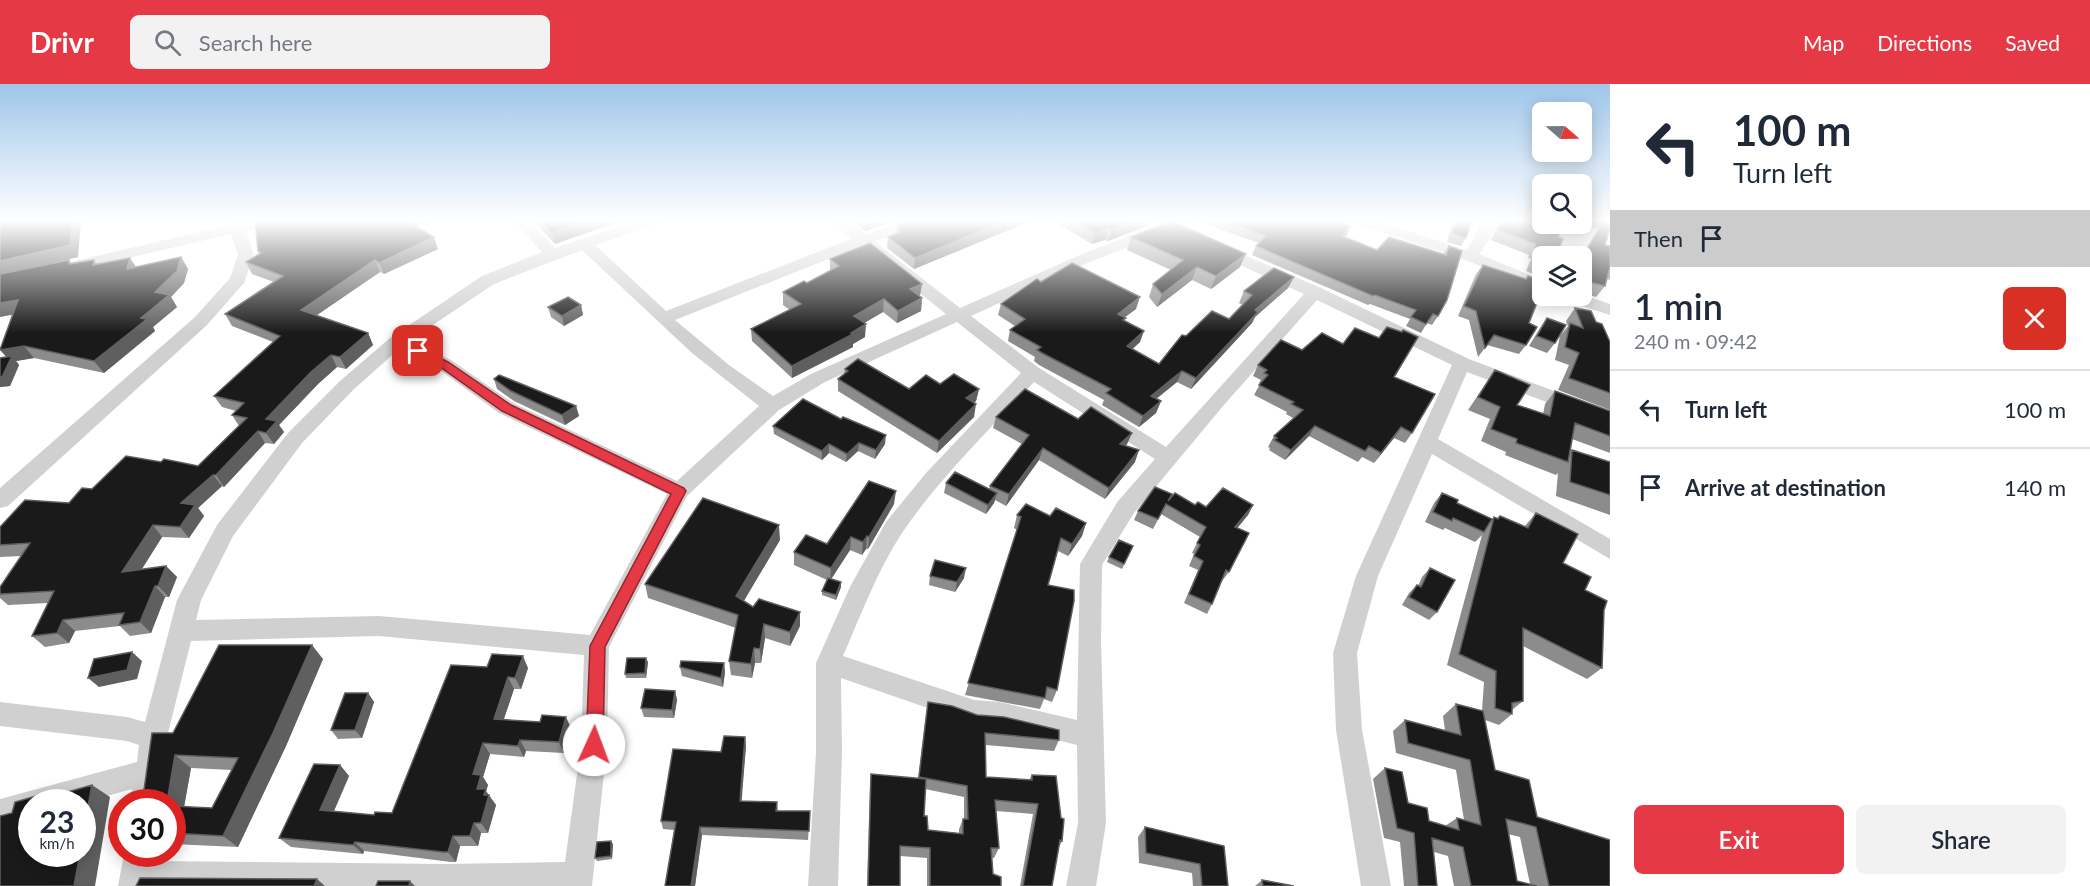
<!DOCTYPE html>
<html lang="en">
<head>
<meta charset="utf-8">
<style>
	body { margin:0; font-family:Lato,sans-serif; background:#f2f2f3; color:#1f2937; height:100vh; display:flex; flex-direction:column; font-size:22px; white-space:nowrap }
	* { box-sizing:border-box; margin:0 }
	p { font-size:20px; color:#747a83 }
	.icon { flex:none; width:33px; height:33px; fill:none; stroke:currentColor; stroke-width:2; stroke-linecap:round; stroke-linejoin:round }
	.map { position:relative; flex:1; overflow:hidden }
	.details { display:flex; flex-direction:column; background:#fff; width:480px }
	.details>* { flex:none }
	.top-card { background:#fff; color:#1f2937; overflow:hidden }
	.needle { width:39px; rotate:110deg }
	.tools { position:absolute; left:1532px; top:18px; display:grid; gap:12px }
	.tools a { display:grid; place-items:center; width:60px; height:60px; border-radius:9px; background:#fff; box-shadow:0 3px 15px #0003; font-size:30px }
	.speed { position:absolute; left:18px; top:705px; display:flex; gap:12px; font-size:30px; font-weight:700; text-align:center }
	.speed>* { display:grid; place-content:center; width:78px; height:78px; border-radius:50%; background:#fff; box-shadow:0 3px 15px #0003; line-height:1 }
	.speed small { font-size:15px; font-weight:400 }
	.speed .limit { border:9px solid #d22; background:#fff; color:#111 }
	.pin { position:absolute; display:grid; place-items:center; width:51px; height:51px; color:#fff; margin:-26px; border-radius:12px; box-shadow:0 3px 9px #0006 }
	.me { position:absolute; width:66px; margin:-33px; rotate:2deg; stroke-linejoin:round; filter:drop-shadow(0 0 4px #0008) }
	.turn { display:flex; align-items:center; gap:21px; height:126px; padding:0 24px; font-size:27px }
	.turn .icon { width:78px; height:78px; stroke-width:2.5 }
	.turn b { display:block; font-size:42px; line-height:51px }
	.then { display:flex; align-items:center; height:57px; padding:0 24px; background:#0003; gap:12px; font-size:22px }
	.round { display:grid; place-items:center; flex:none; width:63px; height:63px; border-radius:9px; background:#f2f2f3 }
	.headline { display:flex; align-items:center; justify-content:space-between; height:102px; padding:0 24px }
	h1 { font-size:36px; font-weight:600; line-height:45px }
	.action { display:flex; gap:12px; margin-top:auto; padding:12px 24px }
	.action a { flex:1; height:69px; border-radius:9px; background:#e63946; color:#fff; font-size:24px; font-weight:600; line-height:69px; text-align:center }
	.action a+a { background:#f2f2f3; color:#1f2937 }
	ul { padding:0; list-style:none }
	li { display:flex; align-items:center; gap:18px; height:78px; padding:0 24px; border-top:2px solid #e0e1e3 }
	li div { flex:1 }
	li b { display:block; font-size:22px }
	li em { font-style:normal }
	header { display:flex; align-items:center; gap:36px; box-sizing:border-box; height:84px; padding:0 30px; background:#e63946; color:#fff }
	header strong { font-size:28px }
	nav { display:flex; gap:33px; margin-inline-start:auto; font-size:21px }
	.search { width:420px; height:54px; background:#f2f2f3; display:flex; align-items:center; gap:15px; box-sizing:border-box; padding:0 21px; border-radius:9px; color:#747a83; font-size:22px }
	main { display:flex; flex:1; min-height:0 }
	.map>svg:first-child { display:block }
</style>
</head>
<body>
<header>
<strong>Drivr</strong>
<div class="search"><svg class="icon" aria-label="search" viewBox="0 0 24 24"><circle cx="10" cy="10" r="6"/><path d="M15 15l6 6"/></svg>Search here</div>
<nav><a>Map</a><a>Directions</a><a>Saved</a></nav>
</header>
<main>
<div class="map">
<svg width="1610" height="802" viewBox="0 0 1610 802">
	<rect width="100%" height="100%" fill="#fff"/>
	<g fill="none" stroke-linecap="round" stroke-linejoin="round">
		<!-- street -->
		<path fill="#d0d0d0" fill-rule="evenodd" d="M251 136H280L278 139 246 147 254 171 244 199 207 241 8 422 0 424V404L195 233 230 194 238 171 231 150 68 188 62 186 60 183 62 180Z
			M512 136H528L555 164 640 136H663L661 139 595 161 666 227 851 155 830 136H847L865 150 907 136H930L928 139 874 157 960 224 1073 174 1168 136H1190L1188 139 1085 180 971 232 1039 284 1166 363 1304 210 1211 168 1209 165 1211 162H1223L1321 204 1469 275 1610 328V342L1467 288 1438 355 1610 455V475L1432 370 1378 492 1357 569 1362 646 1391 802H1361L1336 646 1333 569 1356 492 1452 281 1317 216 1223 322 1134 429 1102 481 1101 557 1106 739 1096 802H1066L1078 739 1077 661 1000 642 974 640 841 594 842 668 838 802H808L816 668V579L850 503 886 438 926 389 1021 289 957 238 825 298 779 326 687 412 609 563 607 661 592 802H118L124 770H152L151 777 442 780 565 778 581 661 584 571 379 552 191 557 167 653 158 718H130L132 705 82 719 32 718V734L0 743V715L137 678 139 661 127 657 0 642V618L127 633 145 638 177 516 217 441 288 349 340 297 390 254 482 192 542 168ZM861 162 946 230 811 290 773 312 729 281 675 236ZM582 166 692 269 759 322 677 397 513 319 451 276 409 257 494 200ZM398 266 437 284 499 329 667 410 590 551 379 532 196 536 201 516 233 452 302 359 354 305ZM1034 298 1155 375 1118 417 1080 480 1077 636 1000 618 974 616 843 572C861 531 877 487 902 449 939 394 989 346 1034 298Z
			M1352 136H1375L1466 166 1475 152 1482 136H1498L1491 153 1479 170 1542 196V207L1463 175 1354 139Z
			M1581 210 1610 220V231L1563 216 1561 212Z"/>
	</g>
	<!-- wall -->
	<path fill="#8c8c8c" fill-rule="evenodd" d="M0 136 78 173 30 184 69 176 72 180 94 176 97 180 130 174 135 183 181 173 188 185 184 199 171 213 177 223 153 243 155 247 104 289 34 274 16 277 19 281 10 302 0 303V274L6 273 12 231Z
		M255 136H430L416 143 438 165 384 190 380 188 316 231 368 249 373 261 346 285 337 283 318 300 279 341 284 348 274 360 265 359 224 403 222 402 198 424 204 432 189 454 162 453 142 485 166 482 177 493 169 513H165L151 549 130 552 120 542 75 547 69 559 45 563 32 552 48 519 8 521 0 514V503L22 472 0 473V443L69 419 92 405 161 378 198 382 239 342 232 331 236 327 222 323 214 312 273 258 232 242 225 230 274 198 252 190 246 178 259 170 258 167Z
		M532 136H623L555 160Z
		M851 136H898L865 147Z
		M1033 136 914 185 887 164 888 153 896 150 897 141Z
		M1052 136H1149L1147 142 1108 157 1105 156 1092 160Z
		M1194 136H1336L1347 151 1345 153 1377 166 1443 171 1449 162 1438 232 1432 241 1427 239 1421 249 1406 242 1410 235 1370 220 1368 221 1252 171 1256 162 1259 159Z
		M1443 136H1472L1466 154 1461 162 1447 158 1452 140Z
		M1500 136H1542V194L1526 187 1531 175 1528 174 1529 171 1491 156Z
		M1581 136H1610L1605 161 1610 162V196L1607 195 1605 202 1596 213 1581 209V173L1598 145 1580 140H1581Z
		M1131 153 1240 183 1211 205 1192 196 1157 223 1149 213 1153 200 1171 186 1127 166Z
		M830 175 920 212 922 214 921 227 897 239 883 228 864 239 865 253 853 260V263L792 294 752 257 751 245 790 226 783 221V208L807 199 830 187Z
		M1483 181 1525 195 1528 192 1529 239 1526 261 1519 270 1487 261 1478 273 1469 236 1458 232 1476 190Z
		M1294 193 1288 204 1255 233 1252 239 1191 305 1177 298 1156 315 1161 317 1156 329 1139 343 1102 321 1104 316 1039 281 1034 277 1035 273 1008 257 1010 246 1015 242 998 231 1001 220 1041 198 1136 225 1125 233V237L1140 258 1132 265 1159 280 1186 252 1229 235 1243 221 1239 219 1244 207Z
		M581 221 583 231 564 242 551 233 548 223Z
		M1575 224 1596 238 1610 258V326L1558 306 1569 281 1555 276 1560 252 1568 242 1566 237Z
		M1547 234 1555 259 1547 269 1529 262 1540 244Z
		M1302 266 1394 293 1412 349 1405 359 1394 354 1374 379 1362 373 1358 378 1309 352 1285 376 1269 366 1270 364 1268 363 1274 352 1293 334 1286 330 1287 328 1254 311 1260 300 1259 299 1261 296 1253 292 1258 281Z
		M845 285 909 305 940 300 979 305 976 317 974 319V333L937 369 838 307V295L844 290Z
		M1495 286 1517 321 1543 330 1545 320 1555 307 1610 327V369L1572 355 1569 369 1572 366 1610 378V431L1556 412 1558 389 1556 391 1505 371 1506 368 1481 357 1490 335 1468 326Z
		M494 295 576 322 579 332 565 341 514 317 497 305Z
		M996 333 1078 335 1132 349 1127 360 1125 362 1135 378 1105 415 1039 376 1006 422 995 416 994 419 986 430 944 409 946 399 989 405 990 402 1022 360 993 344Z
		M773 342 885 360 875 375 858 367 846 378 829 369 822 376 774 350Z
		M1442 409 1457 419 1491 436 1494 433 1497 434 1500 432 1524 443 1536 429 1563 479 1585 506 1604 526 1602 584 1587 595 1523 562V617L1512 626V630L1499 641 1485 636 1495 686 1537 733 1610 802H1454L1448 772 1434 768 1437 802H1404L1400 758 1384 754 1373 695 1385 684 1408 719 1429 737 1445 742 1457 734 1464 736 1456 686 1396 669 1393 647 1405 636 1445 646 1443 632 1456 620 1482 627 1484 598 1447 581 1482 451 1475 458 1445 444 1443 446 1425 438 1434 419ZM1508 750 1520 753 1530 800 1517 797Z
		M1169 416 1206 423 1253 421 1248 431 1237 444 1229 488 1222 497 1212 520 1207 530 1184 519 1198 486 1189 482 1194 470 1192 469 1200 453 1161 430 1153 445 1134 436 1138 427Z
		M894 420 868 465H866L862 471 850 466 831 495 841 503 836 516 822 511V507L827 496 794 481V468L827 460Z
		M1017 431 1050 432 1086 439 1082 452 1068 472 1058 467 1048 501 1057 606 1052 618 1044 615 1040 625 965 611 1017 446 1014 444Z
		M780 456 743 517 753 523 800 528V542L790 562 765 554 761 579H755L752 594 731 591 729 577 736 544 648 514 645 500Z
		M1133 462 1122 485 1107 478 1109 473Z
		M1430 484 1437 528 1429 536 1402 521 1409 509 1417 501 1418 502 1422 493Z
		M930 492 964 494 955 508 929 501Z
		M323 575 286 662 238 763 172 760V718L144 706 173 649ZM191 684 232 686 212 724 184 723Z
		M648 578 646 594H626L625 590Z
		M724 579 725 588 723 603 682 592 680 583Z
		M487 583 528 584 521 605H514L504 635 571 644 564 669 526 667 524 673 490 670 483 693 488 701 486 707 496 721 488 749H481L478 762H460L456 778H451L364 767 363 770 291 763 279 754 340 681 349 692 334 727 374 731 392 729Z
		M675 607 677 616 674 634 644 633 641 624Z
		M368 609 374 618 362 654 338 655 331 646Z
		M928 618 977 631 1059 656 1054 667 986 661V693L1029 696 1032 691 1062 757 1059 763 1052 802H1020L1033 730 996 727 999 764 994 774H992L993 790 1001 802H927V774L900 772V802H867L870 701 871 690 918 695 926 630ZM925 705 964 713V735H963L959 745V749L928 746 924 732Z
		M745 653 746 662 741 717 777 718 778 727H810L808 756 702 751 695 802H665L674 746 663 745 661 737 721 668Z
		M1145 743 1224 762 1228 802H1193L1192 789 1139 779 1138 753Z
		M613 760 612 775 597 777 595 774Z
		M1262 796 1294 802H1255Z"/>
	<!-- shaded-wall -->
	<path fill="#5f5f5f" d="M72 136H81L78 173 0 191V177Z
		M404 136H430L408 147Z
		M588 136H623L555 160 552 149Z
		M865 136H898L865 147Z
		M1007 136H1033L914 185 915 174Z
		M1136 136H1149L1147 142 1108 157 1112 146Z
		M1351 142 1347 151 1338 161 1342 152Z
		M1108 144 1105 156 1092 160 1095 149Z
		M434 153 438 165 384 190 379 179Z
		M1246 170 1240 183 1211 205 1216 192Z
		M181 173 188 185 184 199 171 213 177 223 153 243 155 247 104 289 94 277 141 234 155 208Z
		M130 174 138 186 127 185Z
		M375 176 380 188 307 238 301 226Z
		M1197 183 1192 196 1157 223 1162 210Z
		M1294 193 1288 204 1255 233 1252 239 1191 305 1196 294 1255 226Z
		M922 200 920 212 910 205Z
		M1140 213 1136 225 1114 241 1118 230Z
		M922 214 921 227 897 239 898 227Z
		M884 215 883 228 854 245V232Z
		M18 216 27 228 0 233V219Z
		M581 221 583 231 564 242 562 232Z
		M866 240 865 253 853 260V263L792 294V282Z
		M1144 247 1140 258 1123 274 1127 262Z
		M368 249 373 261 346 285 340 273Z
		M24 262 34 274 16 277 19 281 10 302 0 303V293L10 277 0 266Z
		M331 271 337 283 318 300 279 341 284 348 274 360 266 349V335L311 288Z
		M1182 287 1177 298 1146 323 1151 312Z
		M979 305 976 317 963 327 966 314Z
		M1161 317 1156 329 1139 343 1143 332Z
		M976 320 974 333 937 369 939 357Z
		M576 322 579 332 565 341 562 331Z
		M1315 342 1309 352 1285 376 1291 366Z
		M1401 343 1394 354 1374 379 1381 369Z
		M258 347 265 359 224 403 216 391Z
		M1132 349 1127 360 1116 372 1120 360Z
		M886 351 885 360 875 375 876 366Z
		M859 359 858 367 846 378 847 370Z
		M829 360V369L822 376V367Z
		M1043 364 1039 376 1006 422 1009 410Z
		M1139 366 1135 378 1105 415 1109 404Z
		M213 391 222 402 198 424 204 432 189 454 180 443 181 419Z
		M896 407 894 420 868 465 869 453Z
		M997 409 994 419 986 430 988 421Z
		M1253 421 1248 431 1230 453 1235 443Z
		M1086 439 1082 452 1068 472 1072 460Z
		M153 441 162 453 133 499 122 488Z
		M779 441 780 456 738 527 736 512Z
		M867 452 866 465 862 471 863 458Z
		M851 453 850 466 830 497 831 484Z
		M166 482 177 493 169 513 158 502Z
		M966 484 964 494 955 508 957 498Z
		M841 498V503L836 516V511Z
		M155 502 165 513 151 549 140 538Z
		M800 528V542L790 562V548Z
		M63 536 75 547 69 559 57 549Z
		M764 540 765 554 761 579 760 565Z
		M312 561 323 575 286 662 238 763 223 752Z
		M754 564 755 579 752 594 751 580Z
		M132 568 142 577 137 595 99 603 88 594Z
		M523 572 528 584 521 605 515 594Z
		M646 574 648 578 646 594 645 589Z
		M724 579 725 588 723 603 721 594Z
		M508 593 514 605 500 646 494 635Z
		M675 607 677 616 674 634 672 626Z
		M368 609 374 618 362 654 355 646Z
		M566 633 571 644 564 669 559 658Z
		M745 653 746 662 741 725 740 717Z
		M520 656 526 667 524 673 518 662Z
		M483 659 490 670 483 693 488 701 486 707 496 721 488 749 481 739 477 705 473 690Z
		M175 671 191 684 182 734 172 726V718H167Z
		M340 681 349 692 330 736 320 726Z
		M92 701 110 713 95 802H74L80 770H82V754Z
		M474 739 481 749 478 762 470 752Z
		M700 743 702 751 695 802H691Z
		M453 752 460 762 456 778 448 768Z
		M611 757 613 760 612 775 611 772Z
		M355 758 364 767 363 770 353 761Z
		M317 795 325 802H314Z
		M410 797 415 802H409Z"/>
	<!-- building -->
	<path fill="#1a1a1a" stroke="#5f5f5f" stroke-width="1.5" d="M0 136H72L70 161 0 177Z
		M255 136H405L434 153 379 179 375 176 301 226 368 249 340 273 331 271 311 288 266 335 277 337 266 349 258 347 216 391H213L181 419 195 421 180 443 153 441 122 488 166 482 158 502H155L140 538 119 541 124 529 63 536 57 549 32 552 54 507 0 510V503L30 459 0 461V443L25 416 69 419 82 404 92 405 126 372 161 378 164 375 198 382 247 334 232 331 244 319 214 312 280 252 225 230 283 192 246 178 261 169 258 167Z
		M540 136H588L552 149Z
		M910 136H1007L915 174 888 153 900 148 897 141Z
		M1074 136H1136L1112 146 1108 144 1095 149Z
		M1222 136H1336L1351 142 1342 152 1377 166 1389 153 1446 171 1449 162 1462 167 1447 216 1438 232 1433 230 1426 240 1411 233 1416 226 1375 211 1373 212 1256 162 1266 152Z
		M1456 136H1472L1466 154 1453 149Z
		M1503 136H1542V140H1562L1558 153 1563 155 1556 172H1542V180L1534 177 1539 165 1535 163 1536 160 1498 146Z
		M1604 136H1610V144L1605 161 1610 162V183L1605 202 1581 196V176Z
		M1171 137 1246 170 1216 192 1197 183 1162 210 1153 200 1183 176 1131 153Z
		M870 159 922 200 910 205 922 214 898 227 884 215 854 232 866 240 851 249 853 250 792 282 751 245 801 220 783 208 804 197 807 199 839 182 830 175Z
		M181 173 177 187 155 208 169 211 141 234 147 235 94 277 24 262 0 266 18 216 0 219V190L69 176V180L94 176 93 181 130 174 127 185Z
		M1072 179 1140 213 1118 230 1126 234 1123 236 1144 247 1127 262 1159 280 1182 251 1186 252 1212 227 1229 235 1252 211 1244 207 1274 184 1294 193 1255 226 1258 228 1196 294 1182 287 1151 312 1161 317 1143 332 1106 309 1111 305 1042 269 1037 266 1041 263 1010 246 1025 235 1001 220 1037 195 1041 198Z
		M1483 181 1526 195 1528 192 1542 197V206L1529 239 1537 243 1526 261 1494 251 1485 264 1476 227 1464 222Z
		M568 213 581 221 562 232 548 223Z
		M1575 224 1591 227 1596 238 1602 240 1610 258V309L1569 294 1579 269 1565 263 1570 239 1583 244Z
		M1547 234 1566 241 1555 259 1537 252Z
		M1387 243 1402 248 1403 246 1418 253 1394 293 1435 310 1412 349 1401 343 1381 369 1369 362 1365 367 1315 342 1291 366 1274 356 1277 354 1274 352 1303 326 1291 320 1294 318 1259 301 1268 291 1264 289 1267 286 1258 281 1281 256 1302 266 1322 249 1343 260 1355 244 1379 254Z
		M12 272 2 293H0V274Z
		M858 275 909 305 926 291 940 300 954 290 979 305 966 314 976 320 939 357 838 295 848 287 845 285Z
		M1495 286 1530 301 1517 321 1550 332 1555 307 1610 327V352L1575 339 1568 378 1516 359 1517 355 1491 345 1500 323 1478 313Z
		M499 291 576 322 562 331 511 307 494 295Z
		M1025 305 1078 335 1091 323 1132 349 1120 360 1139 366 1109 404 1043 364 1009 410 990 402 1029 351 996 333Z
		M803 315 841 335 843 333 886 351 876 366 859 359 847 370 829 360 822 367 773 342Z
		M1572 366 1610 378V411L1570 398Z
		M955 388 997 409 988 421 946 399Z
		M869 397 896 407 869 453 867 452 863 458 851 453 831 484 794 468 806 451 827 460Z
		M1155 403 1172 410 1168 417 1175 409 1195 421 1198 418 1206 423 1223 404 1253 421 1235 443 1249 449 1229 488 1226 486 1212 520 1189 510 1203 477 1194 472 1200 461 1197 459 1206 443 1166 420 1158 435 1138 427Z
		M1442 409 1458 416 1457 419 1492 435 1484 448 1453 434 1452 437 1433 428Z
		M703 414 779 441 736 512 753 523 759 515 800 528 790 548 764 540 760 565 754 564 751 580 729 577 738 531 645 500Z
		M1026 420 1050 432 1056 424 1086 439 1072 460 1061 454 1048 501 1074 506V517L1057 606 1047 603 1045 614 968 599 1021 433 1017 431Z
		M1536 429 1578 450 1563 479 1591 493 1585 506 1607 517 1604 526 1602 584 1523 544V617L1512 619V630L1495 624 1496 587 1459 570 1494 433 1498 435 1500 432 1528 444Z
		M1119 456 1133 462 1124 480 1109 473Z
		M935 476 966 484 957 498 930 492Z
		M1430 484 1455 496 1437 528 1409 513 1417 501 1421 503Z
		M828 494 841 498 836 511 822 507Z
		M219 561H312L273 649 223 752 172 749V722L212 724 238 674 175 671 167 718H140L141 717 138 718 139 708 144 706 152 649H173Z
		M132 568 127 586 88 594 94 575Z
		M492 570 523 572 515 594 508 593 494 635 540 638 542 631 566 633 559 658 520 656 518 662 483 659 473 690 481 691 477 705H486L484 711H489L481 739H474L470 752H453L448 768H443L355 758 353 761 279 754 314 680 340 681 320 726 374 731 375 728 392 729 451 581 487 583Z
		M627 574H646L645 589 625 590Z
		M681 577 724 579 721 594 680 583Z
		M645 605 675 607 672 626 641 624Z
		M345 609H368L355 646H331Z
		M928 618 952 622 977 631 1004 633 1059 646V656L985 649 986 693 1032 696V691L1056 692 1061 734 1064 735 1062 757 1060 756 1052 802H1023L1038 720 995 716 999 764H991L993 790 1001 793V802H930V764L900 762V802H868L871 690 926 695 924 732H927L928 746 963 750V735H968L967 702 919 693Z
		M1456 620 1483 627 1495 686 1529 696 1537 733 1610 756V802H1549L1536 743 1506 735 1517 797 1537 802H1471L1463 763 1432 754 1437 802H1418L1414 749 1397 744 1385 684 1402 688 1408 719 1427 724 1429 737 1459 746 1457 734 1481 741 1470 676 1408 659 1405 636 1461 651Z
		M724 652 745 653 740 717 777 718 776 727H810L809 747 700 743 691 802H665L676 738 661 737 673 665 721 668Z
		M92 701 82 754V718H32V770H80L74 802H0V732L12 729 15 718 47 709H64Z
		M1145 743 1224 762 1228 802H1202L1200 780 1146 769Z
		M611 757V772L595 774 597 758Z
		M140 794 317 795 314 802H136Z
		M1262 796 1294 802H1263Z
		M378 797H410L409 802H376Z"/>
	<!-- sky -->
	<linearGradient id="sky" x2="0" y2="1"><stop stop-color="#9ec6ea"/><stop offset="0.55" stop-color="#fff"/><stop offset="1" stop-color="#fff" stop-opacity="0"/></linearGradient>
	<rect width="1610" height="249" fill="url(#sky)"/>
	<!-- route -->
	<path fill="#e63946" stroke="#96252e" stroke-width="1.5" d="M418 263 448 278 511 321 684 404 686 407 605 563 603 661 601 667 594 669 588 667 586 661 590 562 671 410 502 327 440 283 414 270 412 267Z"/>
</svg>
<div class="tools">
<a><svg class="needle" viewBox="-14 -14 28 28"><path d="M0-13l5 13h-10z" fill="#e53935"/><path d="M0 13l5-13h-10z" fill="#747a83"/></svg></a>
<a><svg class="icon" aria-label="search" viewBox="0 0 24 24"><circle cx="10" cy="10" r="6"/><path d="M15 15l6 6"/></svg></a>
<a><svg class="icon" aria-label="layers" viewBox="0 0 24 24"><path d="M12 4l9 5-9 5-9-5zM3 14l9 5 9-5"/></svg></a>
</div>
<div class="speed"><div>23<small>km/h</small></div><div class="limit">30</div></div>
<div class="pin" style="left:418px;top:267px;background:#d93025"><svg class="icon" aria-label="arrive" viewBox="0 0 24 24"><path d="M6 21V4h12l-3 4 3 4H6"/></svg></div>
<svg class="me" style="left:594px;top:661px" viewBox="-20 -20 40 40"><circle r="19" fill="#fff"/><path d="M0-13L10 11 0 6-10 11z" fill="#e63946"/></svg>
</div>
<section class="details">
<div class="top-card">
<div class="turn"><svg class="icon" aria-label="left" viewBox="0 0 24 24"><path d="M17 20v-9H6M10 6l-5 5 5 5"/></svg><div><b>100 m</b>Turn left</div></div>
<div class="then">Then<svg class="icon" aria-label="arrive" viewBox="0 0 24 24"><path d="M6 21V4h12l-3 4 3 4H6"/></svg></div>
</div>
<div class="headline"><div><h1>1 min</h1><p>240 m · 09:42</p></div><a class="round" style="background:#d93025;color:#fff"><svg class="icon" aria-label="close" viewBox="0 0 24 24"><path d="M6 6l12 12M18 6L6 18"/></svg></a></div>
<ul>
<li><svg class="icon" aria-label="left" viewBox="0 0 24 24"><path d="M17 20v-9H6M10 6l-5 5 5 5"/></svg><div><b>Turn left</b></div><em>100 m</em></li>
<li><svg class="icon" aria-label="arrive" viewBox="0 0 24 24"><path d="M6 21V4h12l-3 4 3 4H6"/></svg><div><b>Arrive at destination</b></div><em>140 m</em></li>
</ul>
<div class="action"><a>Exit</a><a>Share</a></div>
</section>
</main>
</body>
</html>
